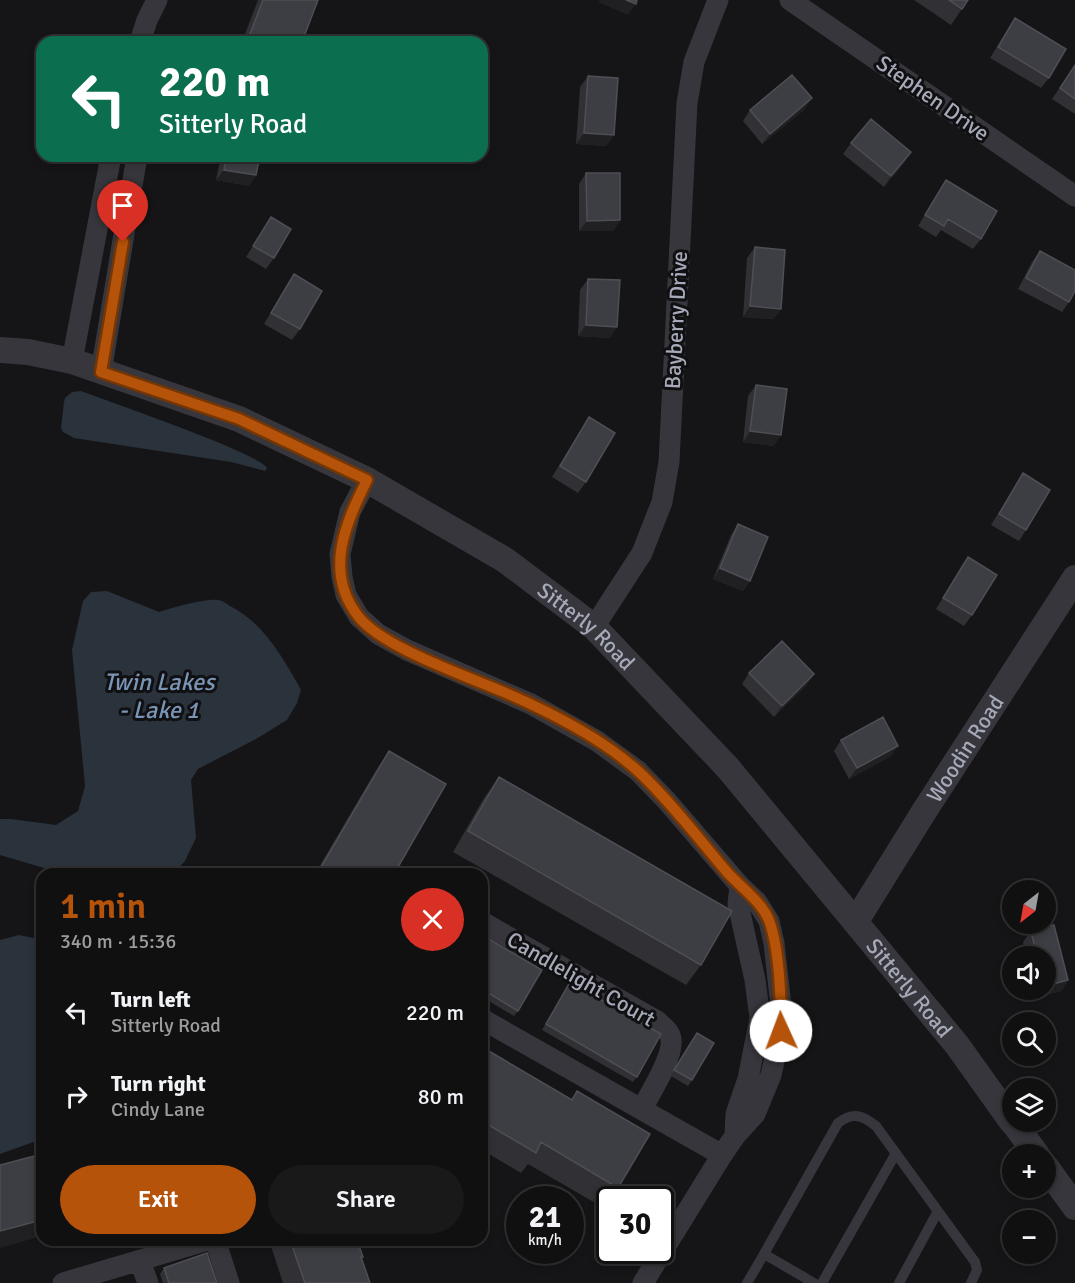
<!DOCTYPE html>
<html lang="en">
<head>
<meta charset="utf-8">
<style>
	body { margin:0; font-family:Signika,sans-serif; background:#19191a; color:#f1f3f6; height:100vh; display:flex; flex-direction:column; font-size:22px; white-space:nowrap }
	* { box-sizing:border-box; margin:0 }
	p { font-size:20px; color:#9c9d9f }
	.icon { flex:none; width:33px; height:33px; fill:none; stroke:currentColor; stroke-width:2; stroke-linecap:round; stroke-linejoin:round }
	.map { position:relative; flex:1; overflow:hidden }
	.drawer { position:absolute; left:36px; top:868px; width:452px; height:378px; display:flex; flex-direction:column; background:#101011; border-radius:18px; box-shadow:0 3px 9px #0003,0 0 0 2px #303031 }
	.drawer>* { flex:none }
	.banner { position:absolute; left:36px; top:36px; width:452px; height:126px; border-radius:18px; box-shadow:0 3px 9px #0003,0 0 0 2px #303031; background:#0b6e4f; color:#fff; overflow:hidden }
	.needle { width:39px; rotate:211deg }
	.controls { position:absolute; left:1002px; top:880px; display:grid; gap:12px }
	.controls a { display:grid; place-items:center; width:54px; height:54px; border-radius:50%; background:#101011; box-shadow:0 3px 9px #0003,0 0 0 2px #303031; font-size:30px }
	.speed { position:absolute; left:506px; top:1186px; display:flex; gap:12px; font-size:30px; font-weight:700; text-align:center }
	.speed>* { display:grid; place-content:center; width:78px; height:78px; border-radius:50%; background:#101011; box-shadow:0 3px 9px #0003,0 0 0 2px #303031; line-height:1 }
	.speed small { font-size:15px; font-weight:400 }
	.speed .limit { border:3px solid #111; border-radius:9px; background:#fff; color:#111 }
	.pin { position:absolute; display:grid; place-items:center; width:51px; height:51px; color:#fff; margin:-62px -26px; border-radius:50% 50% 50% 0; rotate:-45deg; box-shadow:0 0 6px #0007 }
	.pin .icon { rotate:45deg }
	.me { position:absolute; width:66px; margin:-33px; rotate:358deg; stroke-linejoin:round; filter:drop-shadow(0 0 4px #0008) }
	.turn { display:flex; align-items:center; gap:21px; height:126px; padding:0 24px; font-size:27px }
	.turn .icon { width:78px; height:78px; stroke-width:2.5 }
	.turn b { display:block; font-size:42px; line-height:51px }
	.round { display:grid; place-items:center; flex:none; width:63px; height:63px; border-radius:32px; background:#19191a }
	.summary { display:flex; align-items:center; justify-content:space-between; height:102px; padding:0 24px }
	h1 { font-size:36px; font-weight:600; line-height:45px; color:#b45309 }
	.action { display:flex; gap:12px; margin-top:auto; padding:12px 24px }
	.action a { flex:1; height:69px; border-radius:36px; background:#b45309; color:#fff; font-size:24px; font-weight:600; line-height:69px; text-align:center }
	.action a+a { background:#19191a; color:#f1f3f6 }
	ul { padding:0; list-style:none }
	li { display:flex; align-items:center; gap:18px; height:84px; padding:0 24px }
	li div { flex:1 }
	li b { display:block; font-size:22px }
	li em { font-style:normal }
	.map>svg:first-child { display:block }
</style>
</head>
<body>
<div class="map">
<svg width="1075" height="1283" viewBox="0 0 1075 1283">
	<rect width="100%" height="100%" fill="#151517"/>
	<!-- water -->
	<path fill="#2a323c" d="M81 391C107 401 259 453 267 468L265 471 231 462 74 438 63 432 61 428 64 402 65 398 72 392Z
		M107 591 159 612C171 608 206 598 218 600 222 600 227 604 230 606 264 623 283 658 301 690L297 703 287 720 256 739 198 769 191 780 196 838 185 861 173 874H64L0 855V819H11L56 825 78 811 85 786 72 650 83 601 91 592Z
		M19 935 42 940C42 955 43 970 42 985 40 1005 26 1026 42 1045V1139L0 1154V940Z"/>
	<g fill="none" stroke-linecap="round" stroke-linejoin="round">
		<!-- service -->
		<path stroke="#36363c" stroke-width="10" d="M764 1254 838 1123C853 1112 862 1115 876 1126L975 1262 977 1270 971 1283
			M747 1283 764 1254 814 1283
			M822 1283 896 1153
			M899 1283 938 1211"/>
		<!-- minor -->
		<path stroke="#36363c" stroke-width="21" d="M790 0 1075 196
			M140 42 147 20 157 0
			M72 361 111 156
			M101 372 137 156
			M367 480 350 512 340 554 342 577 346 595 359 617 378 634 407 650 531 704 597 741 638 771 666 800 740 886 757 902 769 921 774 943 781 1006V1031L771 1075 755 1114 735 1136 722 1155 643 1283
			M594 627 642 553 662 502 669 462 687 103 694 62 718 0
			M482 922 657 1021C662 1026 670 1031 671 1039 674 1057 650 1093 642 1109
			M482 1019 722 1155
			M735 1136 736 1114 748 1079 760 1018 755 980 738 904 740 886
			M215 1240 229 1283
			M140 1261 148 1283
			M63 1283 208 1240"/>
		<!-- tertiary -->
		<g stroke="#36363c" stroke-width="26">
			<path id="s1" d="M0 350 28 352 72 361 239 419 367 480 505 560 594 627 728 768 957 1045 1012 1122"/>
			<path id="s2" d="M856 921 925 810 1075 578"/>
			<path d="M1013 1122 1037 1155"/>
			<path d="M1046 1167 1075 1207"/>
		</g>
	</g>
	<!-- wall -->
	<path fill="#313135" d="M258 0H318L302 42H242Z
		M914 0H968L951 25Z
		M1015 18 1049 78 1041 88 990 58Z
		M1075 65V114L1052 99Z
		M588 76 614 135 606 146 576 144 580 87Z
		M805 109 762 144 743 121 750 110Z
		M851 143 911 152 904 163 884 187 843 154Z
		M221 156H259L256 175 249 186 216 180Z
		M586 173 620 220 613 231H579V184Z
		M946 180 981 239 973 249 941 230 936 237 918 226Z
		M271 217 274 258 266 269 246 257Z
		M755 247 781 309 773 319 743 317 747 258Z
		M1040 251 1069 302 1062 312 1018 289 1032 262Z
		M294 274 300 329 292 340 264 324 287 285Z
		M588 279 610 338 578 336 580 290Z
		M756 385 774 446 743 442 748 396Z
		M589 417 586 482 578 493 552 477Z
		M1023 473 1026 530 1019 541 991 525Z
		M738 524 750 581 743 591 713 579 731 535Z
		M968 557 972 615 964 626 936 609Z
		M749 673 807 685 774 717 742 684Z
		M841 740 891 756 849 779 834 751Z
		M389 751 394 874H315L375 772Z
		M499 777 701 965 686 985 453 852 484 798Z
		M1054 925 1068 980 1061 991 1037 997 1035 990H1046V957H1027L1023 942 1031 931Z
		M482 935 518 1011 514 1016 482 997Z
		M570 982 637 1077 633 1082 542 1030Z
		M697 1033 692 1080 688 1086 671 1076Z
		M482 1047 571 1099 577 1091 618 1188 604 1208 528 1164 521 1173 482 1150Z
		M269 1240H357L361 1259 370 1283H283Z
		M164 1268 217 1283H163L160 1274Z"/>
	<!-- shaded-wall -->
	<path fill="#202023" d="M600 0H626L636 4 628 15 598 2Z
		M812 98 805 109 762 144 770 134Z
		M584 133 614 135 606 146 576 144Z
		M911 152 904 163 884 187 891 176Z
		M224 170 256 175 249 186 216 180Z
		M620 220 613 231H579L587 221Z
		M750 306 781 309 773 319 743 317Z
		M586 325 617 327 610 338 578 336Z
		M750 431 781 435 774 446 743 442Z
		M720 568 750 581 743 591 713 579Z
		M814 674 807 685 774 717 782 706Z
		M898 746 891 756 849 779 857 768Z
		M1068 980 1061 991 1037 997 1041 990H1046V986Z
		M42 1220V1236L0 1248V1231Z"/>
	<!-- building -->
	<path fill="#3d3e43" stroke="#4e4f55" stroke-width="1.5" d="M263 0H318L302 42H247Z
		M626 0H637L636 4Z
		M949 0H968L962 9Z
		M1015 18 1066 49 1049 78 998 47Z
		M1075 65V99L1060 88Z
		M792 75 812 98 770 134 750 110Z
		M588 76 618 78 614 135 584 133Z
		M871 119 911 152 891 176 851 143Z
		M226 156H260L256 175 224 170Z
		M586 173H620V220L587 221Z
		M946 180 997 211 981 239 948 219 944 226 925 215Z
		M271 217 291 229 274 258 253 246Z
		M755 247 785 250 781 309 750 306Z
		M1040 251 1075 270V291L1069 302 1026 278Z
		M294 274 322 291 300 329 271 313Z
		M588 279 620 280 617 327 586 325Z
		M756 385 787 389 781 435 750 431Z
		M589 417 615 433 586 482 560 466Z
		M1023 473 1050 490 1026 530 999 514Z
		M738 524 768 537 750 581 720 568Z
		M968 557 997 575 972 615 943 598Z
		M782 641 814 674 782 706 749 673Z
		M883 717 898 746 857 768 841 740Z
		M389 751 446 784 394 874H317Z
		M499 777 732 911 701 965 468 831Z
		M1054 925 1068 980 1046 986V957H1037L1031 931Z
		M482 935 542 970 518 1011 482 989Z
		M570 982 661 1034 637 1077 546 1024Z
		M697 1033 714 1043 692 1080 674 1070Z
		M482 1047 572 1100 577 1091 650 1134 618 1188 541 1142 536 1153 482 1121Z
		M42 1154V1220L0 1231V1165Z
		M290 1240H357L363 1257H361L370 1283H305Z
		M207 1253 217 1283H169L164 1268Z"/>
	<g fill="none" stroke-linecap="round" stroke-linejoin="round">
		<!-- route casing -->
		<g stroke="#753606" stroke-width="15">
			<path id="route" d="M123 242 101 372 239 419 367 480C345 524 324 572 358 616 381 647 469 677 506 693 552 713 602 738 639 772 671 802 698 838 726 871 740 887 763 902 770 923 780 953 781 999 781 1031"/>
		</g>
		<!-- route -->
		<use href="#route" stroke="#b45309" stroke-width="10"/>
	</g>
	<g text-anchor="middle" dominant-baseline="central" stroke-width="6" stroke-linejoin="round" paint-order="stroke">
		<!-- street labels -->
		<g font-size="22" fill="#a6a9b8" stroke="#101012">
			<text transform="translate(933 98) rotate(35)">Stephen Drive</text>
			<text transform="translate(676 320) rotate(-87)">Bayberry Drive</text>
			<text stroke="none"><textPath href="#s1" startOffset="656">Sitterly Road</textPath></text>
			<text stroke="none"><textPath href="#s2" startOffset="204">Woodin Road</textPath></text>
			<text transform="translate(581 979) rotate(30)">Candlelight Court</text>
			<text stroke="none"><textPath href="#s1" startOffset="1142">Sitterly Road</textPath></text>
		</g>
		<!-- water labels -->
		<g font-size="24" font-style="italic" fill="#7a94b5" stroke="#101012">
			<text x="159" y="682">Twin Lakes<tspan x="159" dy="28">- Lake 1</tspan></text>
		</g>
	</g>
</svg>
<div class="controls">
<a><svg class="needle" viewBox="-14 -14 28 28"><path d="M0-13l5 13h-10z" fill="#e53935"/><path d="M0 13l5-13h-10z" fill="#9c9d9f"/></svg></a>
<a><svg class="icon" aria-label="sound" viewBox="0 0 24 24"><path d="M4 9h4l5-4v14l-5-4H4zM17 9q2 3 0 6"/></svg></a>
<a><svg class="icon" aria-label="search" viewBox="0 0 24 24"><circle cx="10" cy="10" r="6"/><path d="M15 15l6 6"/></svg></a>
<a><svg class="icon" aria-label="layers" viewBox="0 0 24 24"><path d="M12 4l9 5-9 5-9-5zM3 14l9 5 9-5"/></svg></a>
<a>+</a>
<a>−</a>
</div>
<div class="speed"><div>21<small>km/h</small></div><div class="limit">30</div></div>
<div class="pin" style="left:123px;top:242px;background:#d93025"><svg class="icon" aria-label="arrive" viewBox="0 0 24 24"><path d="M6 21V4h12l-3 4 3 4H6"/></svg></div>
<svg class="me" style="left:781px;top:1031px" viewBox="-20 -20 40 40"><circle r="19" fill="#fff"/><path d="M0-13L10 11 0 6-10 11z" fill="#b45309"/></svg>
<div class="banner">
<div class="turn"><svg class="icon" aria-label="left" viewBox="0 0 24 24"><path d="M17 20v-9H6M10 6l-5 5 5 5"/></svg><div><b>220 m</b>Sitterly Road</div></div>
</div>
<section class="drawer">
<div class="summary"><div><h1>1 min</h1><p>340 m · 15:36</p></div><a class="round" style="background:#d93025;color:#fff"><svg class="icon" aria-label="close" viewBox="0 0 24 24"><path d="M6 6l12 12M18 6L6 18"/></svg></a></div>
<ul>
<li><svg class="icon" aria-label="left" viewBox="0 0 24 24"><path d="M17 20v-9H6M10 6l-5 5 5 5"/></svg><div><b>Turn left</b><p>Sitterly Road</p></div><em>220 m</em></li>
<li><svg class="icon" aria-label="right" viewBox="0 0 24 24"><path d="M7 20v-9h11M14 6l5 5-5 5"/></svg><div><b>Turn right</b><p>Cindy Lane</p></div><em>80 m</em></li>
</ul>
<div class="action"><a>Exit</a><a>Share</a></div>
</section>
</div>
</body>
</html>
